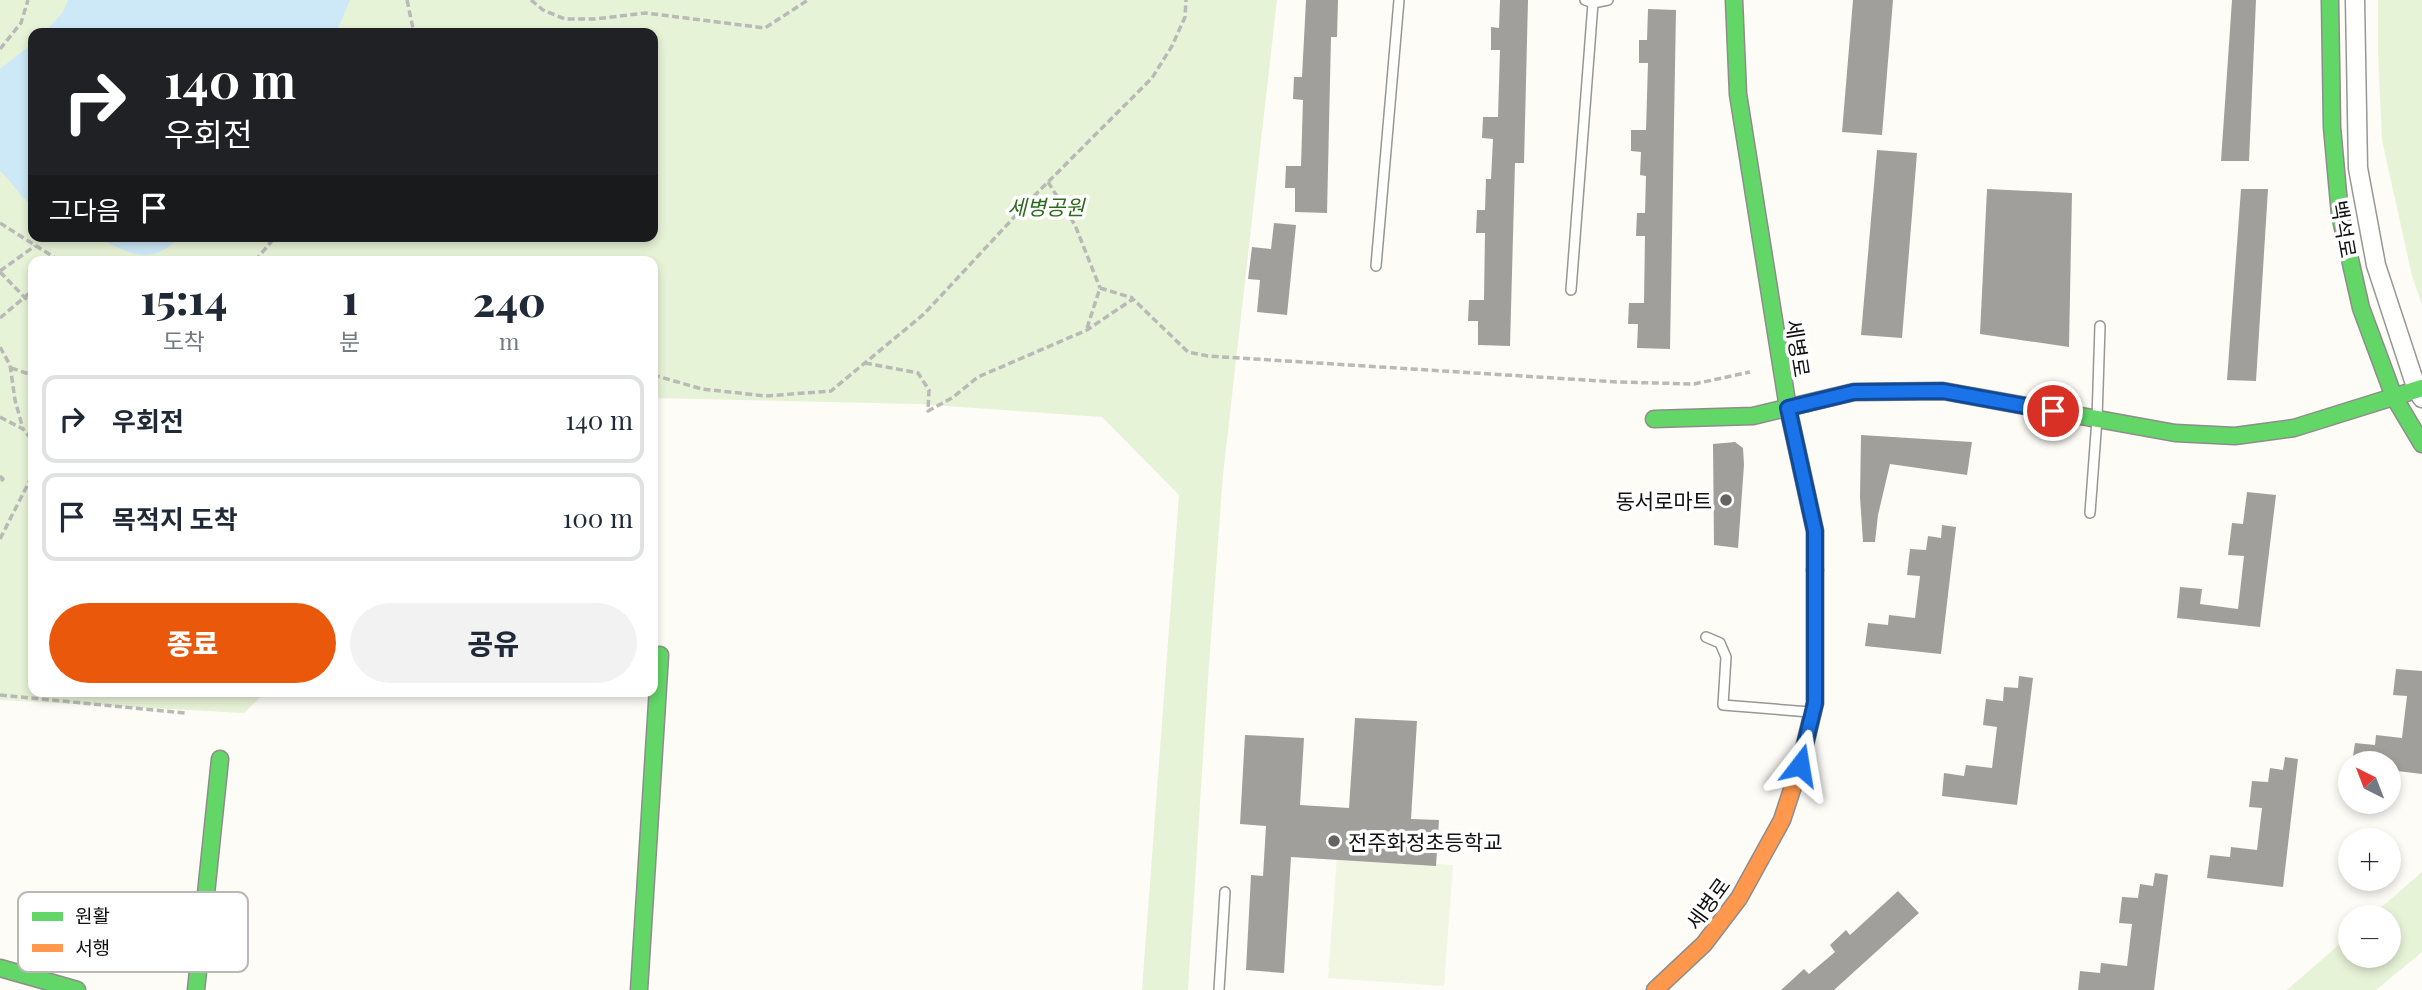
<!DOCTYPE html>
<html lang="ko">
<head>
<meta charset="utf-8">
<style>
	body { margin:0; font-family:"Playfair Display","Noto Sans KR",serif; background:#f2f2f3; color:#1f2937; height:100vh; display:flex; flex-direction:column; font-size:26px; white-space:nowrap }
	* { box-sizing:border-box; margin:0 }
	p { font-size:23px; color:#747a83 }
	.icon { flex:none; width:38px; height:38px; fill:none; stroke:currentColor; stroke-width:2; stroke-linecap:round; stroke-linejoin:round }
	.map { position:relative; flex:1; overflow:hidden }
	.details { position:absolute; left:28px; top:256px; width:630px; height:441px; display:flex; flex-direction:column; background:#fff; border-radius:14px; box-shadow:0 4px 10px #0003 }
	.details>* { flex:none }
	.hud { position:absolute; left:28px; top:28px; width:630px; height:214px; border-radius:14px; box-shadow:0 4px 10px #0003; background:#202124; color:#fff; overflow:hidden }
	.needle { width:46px; rotate:318deg }
	.buttons { position:absolute; left:2338px; top:751px; display:grid; gap:14px }
	.buttons a { display:grid; place-items:center; width:63px; height:63px; border-radius:50%; background:#fff; box-shadow:0 4px 10px #0003; font-size:35px }
	.pin { position:absolute; display:grid; place-items:center; width:60px; height:60px; color:#fff; margin:-30px; border:4px solid #fff; border-radius:50%; box-shadow:0 2px 7px #0007 }
	.me { position:absolute; width:77px; margin:-38px; rotate:14deg; stroke-linejoin:round; filter:drop-shadow(0 0 5px #0008) }
	.turn { display:flex; align-items:center; gap:24px; height:147px; padding:0 21px; font-size:32px }
	.turn .icon { width:91px; height:91px; stroke-width:2.5 }
	.turn b { display:block; font-size:49px; line-height:60px }
	.then { display:flex; align-items:center; height:66px; padding:0 21px; background:#0003; gap:14px; font-size:26px }
	.eta { display:flex; justify-content:space-evenly; align-items:center; height:119px; text-align:center }
	.eta b { font-size:42px; font-weight:800; line-height:49px }
	.primary-button { display:flex; gap:14px; margin-top:auto; padding:14px 21px }
	.primary-button a { flex:1; height:80px; border-radius:42px; background:#ea580c; color:#fff; font-size:28px; font-weight:800; line-height:80px; text-align:center }
	.primary-button a+a { background:#f2f2f3; color:#1f2937 }
	ul { padding:0; list-style:none }
	li { display:flex; align-items:center; gap:21px; height:88px; margin:0 14px 10px; padding:0 7px; border:4px solid #e0e1e3; border-radius:14px }
	li div { flex:1 }
	li b { display:block; font-size:26px }
	li em { font-style:normal }
	.map>svg:first-child { display:block }
</style>
</head>
<body>
<div class="map">
<svg width="2422" height="990" viewBox="0 0 2422 990">
	<rect width="100%" height="100%" fill="#fdfcf7"/>
	<!-- green -->
	<path fill="#e7f3d7" fill-rule="evenodd" d="M0 0H1277L1223 475 1209 664 1188 990H1142L1179 495 1102 417 918 404 653 398V261H33V691H267L244 713 0 700ZM33 33H653V236H33Z
		M2378 0H2422V305L2412 276 2382 140 2378 54Z
		M2422 872V952L2376 990H2287L2350 935V956H2389V917H2370Z"/>
	<!-- pitch -->
	<path fill="#f0f6e1" d="M1337 857 1453 865 1444 986 1328 978Z"/>
	<!-- water -->
	<path fill="#cde8f7" d="M68 0H350L336 33H44L63 12Z
		M33 43V205C23 201 11 180 0 171V69Z
		M94 236H181C150 268 130 253 94 236Z"/>
	<!-- building -->
	<path fill="#a19f9c" d="M1306 0H1338L1337 37H1331L1327 213 1295 212V188H1285L1286 166H1301L1303 100 1293 99 1294 77H1302Z
		M1500 0H1528L1524 163H1515L1510 346 1478 345V321H1468L1469 300H1484L1485 233H1476L1477 210H1485L1486 179H1491L1493 139 1482 138 1483 117H1498L1500 50H1491V27L1499 28Z
		M1853 0H1893L1882 135 1842 132Z
		M2232 0H2256L2249 161H2221Z
		M1648 9 1676 10 1670 349 1637 348 1638 324H1628L1629 303H1644L1645 236H1636L1637 213H1645L1646 176 1640 175 1641 152 1631 151V130H1646L1648 63H1639V40H1647Z
		M1877 150 1917 153 1902 338 1861 335Z
		M1987 189 2072 193 2069 347 1980 334Z
		M2241 189H2268L2256 381 2227 380Z
		M1274 223 1296 225 1287 315 1257 312 1260 280 1248 279 1252 247 1271 249Z
		M1861 435 1972 442 1967 475 1890 464 1878 515 1875 542H1863L1860 497Z
		M1735 442 1743 448 1744 465 1738 548 1714 545 1713 444Z
		M2247 492 2276 495 2260 627 2177 618 2180 587 2202 589 2200 604 2238 609 2244 556 2228 555 2232 523 2243 524Z
		M1942 525 1956 527 1941 654 1865 646 1868 623 1888 625 1889 615 1915 618 1920 576 1907 575 1910 549 1926 550 1928 536 1941 538Z
		M2396 669 2422 671V774L2389 770V763H2352L2355 743 2375 745 2376 735 2402 738 2407 696 2393 695Z
		M2019 676 2033 678 2017 805 1942 796 1944 773 1964 776 1966 765 1992 768 1997 727 1983 725 1986 699 2003 701 2004 687 2018 688Z
		M1355 718 1417 721 1411 819 1439 820 1436 866 1291 857 1284 973 1246 970 1251 875 1263 876 1266 826 1240 824 1245 735 1304 738 1300 805 1349 808Z
		M2285 757 2298 759 2283 887 2207 878 2210 855 2230 857 2231 847 2257 850 2262 808 2249 807 2252 781 2268 782 2270 768 2283 770Z
		M2155 873 2168 875 2154 990H2078L2080 971 2100 973 2101 963 2127 966 2132 924 2119 923 2122 897 2138 898 2140 884 2153 886Z
		M1898 891 1919 913 1834 990H1781L1804 969 1809 974 1835 952 1830 945 1846 930 1850 935Z"/>
	<g fill="none" stroke-linecap="round" stroke-linejoin="round">
		<!-- lane casing -->
		<g stroke="#979795" stroke-width="12">
			<path id="lane" d="M1585 0 1593 3 1608 0
				M1376 266 1399 0
				M1571 290 1593 3
				M2090 513 2097 419 2100 326
				M1706 637 1720 643 1726 657 1723 705 1810 712
				M1219 990 1225 892"/>
		</g>
		<!-- street casing -->
		<g stroke="#979795" stroke-width="21">
			<path id="street" d="M2355 0 2358 168 2376 265 2417 390 2422 398"/>
		</g>
		<!-- fast casing -->
		<g stroke="#8e8d8b" stroke-width="19">
			<path id="fast" d="M1734 0 1738 94 1788 408 1815 531V570
				M2330 0 2332 127 2340 215 2361 308 2394 397 2422 444
				M1654 419 1753 416 1854 392 1943 391 2175 433 2235 436 2294 428 2422 388
				M0 968 77 990
				M196 990 220 759
				M639 990 660 655"/>
		</g>
		<!-- slow casing -->
		<g stroke="#8e8d8b" stroke-width="19">
			<path id="slow" d="M1655 990 1704 944 1739 898 1782 820 1800 765 1815 703V570"/>
		</g>
		<!-- path -->
		<path stroke="#b9b9b8" stroke-width="3.5" stroke-dasharray="7 3.5" stroke-linecap="butt" d="M407 0 414 33
			M531 0 543 10 565 19H595L646 13 765 28 808 0
			M0 49 21 23 28 0
			M1048 182 1075 225 1100 288
			M0 223 60 261
			M255 261 276 236
			M0 271 35 246
			M0 272 33 306
			M0 318 33 290
			M1087 328 1100 288 1133 298
			M0 347 10 365 15 400 23 429
			M865 363 918 373 929 390 928 411 952 398 978 377 1087 330 1133 299 1188 352 1208 356 1617 382 1694 384 1750 372
			M11 368 26 373 33 372
			M653 375 702 389 766 396 831 391 924 314 1032 198 1152 78 1172 46 1185 17 1186 0
			M0 417 23 429 33 441
			M0 476 3 479 0 482
			M0 539 33 474
			M0 695 185 713"/>
		<!-- lane -->
		<use href="#lane" stroke="#fffffe" stroke-width="9"/>
		<!-- street -->
		<use href="#street" stroke="#fffffe" stroke-width="18"/>
		<!-- fast -->
		<use href="#fast" stroke="#63d668" stroke-width="16"/>
		<!-- slow -->
		<use href="#slow" stroke="#ff974d" stroke-width="16"/>
	</g>
	<g fill="none" stroke-linecap="round" stroke-linejoin="round">
		<!-- route casing -->
		<g stroke="#114b97" stroke-width="18">
			<path id="route" d="M1800 765 1815 703V531L1788 408 1854 392 1943 391 2053 411"/>
		</g>
		<!-- route -->
		<use href="#route" stroke="#1a73e8" stroke-width="12"/>
	</g>
	<!-- markers -->
	<g fill="#646362" stroke="#fff" stroke-width="2.5">
		<circle cx="1726" cy="500" r="7"/>
		<circle cx="1334" cy="841" r="7"/>
	</g>
	<g text-anchor="middle" dominant-baseline="central" stroke-width="7" stroke-linejoin="round" paint-order="stroke">
		<!-- park labels -->
		<g font-size="21" font-style="italic" fill="#2f6b1f" stroke="#fff">
			<text x="1046" y="206">세병공원</text>
		</g>
		<!-- street labels -->
		<g font-size="21" fill="#111" stroke="#fff">
			<text transform="translate(2345 229) rotate(80)">백석로</text>
			<text transform="translate(1799 348) rotate(81)">세병로</text>
			<text transform="translate(1707 903) rotate(-54)">세병로</text>
		</g>
		<!-- poi labels -->
		<g font-size="21" fill="#111" stroke="#fff" text-anchor="end">
			<text x="1712" y="500">동서로마트</text>
			<text x="1348" y="841" text-anchor="start">전주화정초등학교</text>
		</g>
	</g>
	<!-- legend -->
	<rect x="18" y="892" width="230" height="80" rx="10" fill="#fff" stroke="#b8b8b8" stroke-width="2"/>
	<rect x="32" y="912" width="31" height="9" fill="#63d668"/>
	<rect x="32" y="944" width="31" height="8" fill="#ff974d"/>
	<g font-size="19" fill="#111">
		<text x="75" y="923">원활</text>
		<text x="75" y="955">서행</text>
	</g>
</svg>
<div class="buttons">
<a><svg class="needle" viewBox="-14 -14 28 28"><path d="M0-13l5 13h-10z" fill="#e53935"/><path d="M0 13l5-13h-10z" fill="#747a83"/></svg></a>
<a>+</a>
<a>−</a>
</div>
<div class="pin" style="left:2053px;top:411px;background:#d93025"><svg class="icon" aria-label="arrive" viewBox="0 0 24 24"><path d="M6 21V4h12l-3 4 3 4H6"/></svg></div>
<svg class="me" style="left:1800px;top:765px" viewBox="-20 -20 40 40"><path d="M0-17L14 15 0 8-14 15z" fill="#1a73e8" stroke="#fff" stroke-width="4"/></svg>
<div class="hud">
<div class="turn"><svg class="icon" aria-label="right" viewBox="0 0 24 24"><path d="M7 20v-9h11M14 6l5 5-5 5"/></svg><div><b>140 m</b>우회전</div></div>
<div class="then">그다음<svg class="icon" aria-label="arrive" viewBox="0 0 24 24"><path d="M6 21V4h12l-3 4 3 4H6"/></svg></div>
</div>
<section class="details">
<div class="eta">
<div><b>15:14</b><p>도착</p></div>
<div><b>1</b><p>분</p></div>
<div><b>240</b><p>m</p></div>
</div>
<ul>
<li><svg class="icon" aria-label="right" viewBox="0 0 24 24"><path d="M7 20v-9h11M14 6l5 5-5 5"/></svg><div><b>우회전</b></div><em>140 m</em></li>
<li><svg class="icon" aria-label="arrive" viewBox="0 0 24 24"><path d="M6 21V4h12l-3 4 3 4H6"/></svg><div><b>목적지 도착</b></div><em>100 m</em></li>
</ul>
<div class="primary-button"><a>종료</a><a>공유</a></div>
</section>
</div>
</body>
</html>
